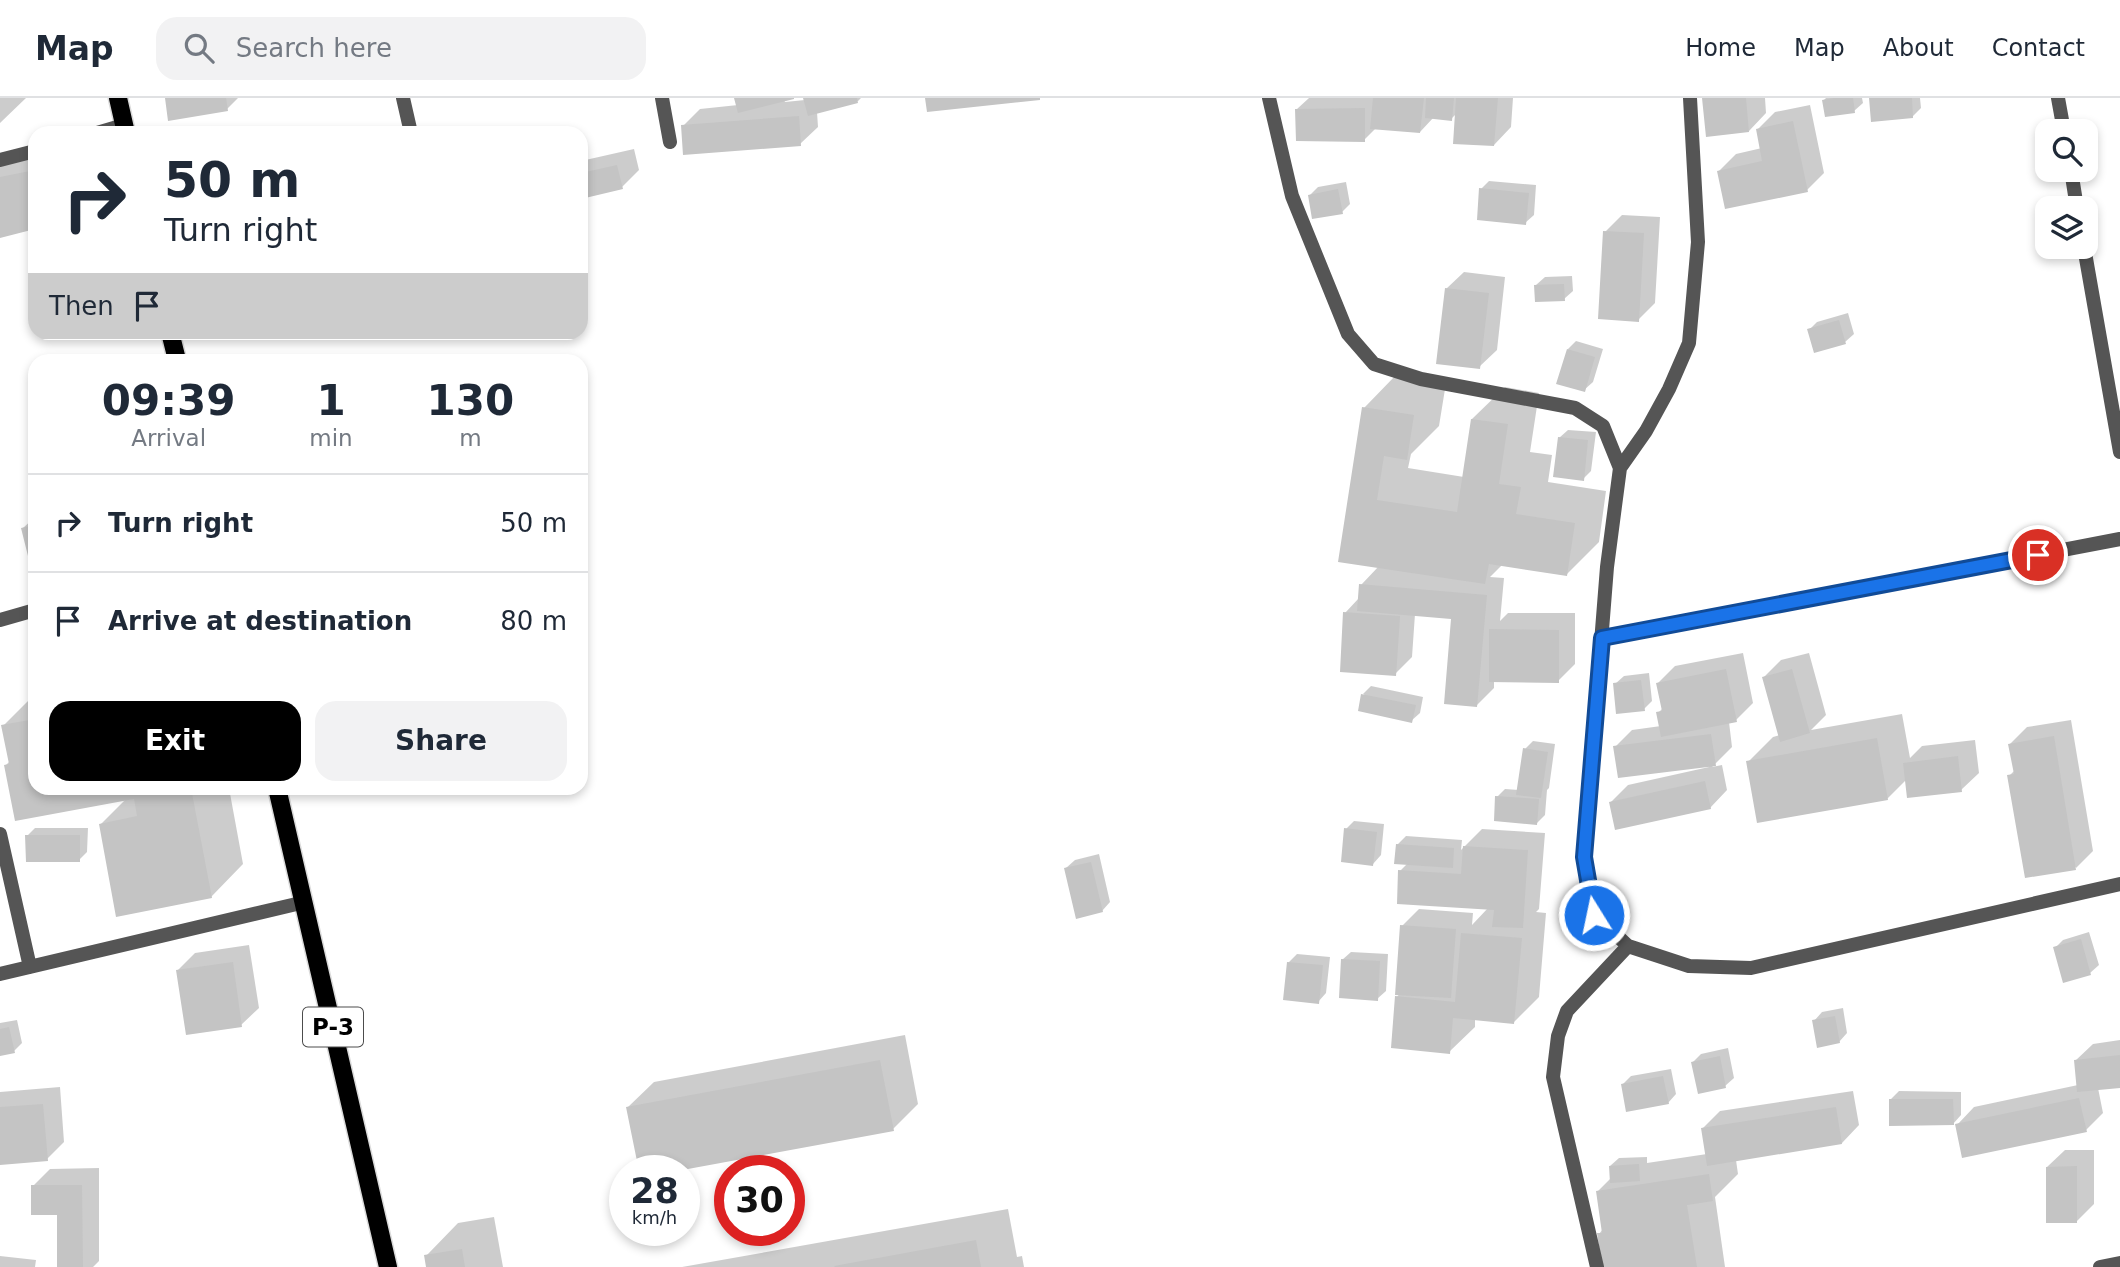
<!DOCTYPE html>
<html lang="en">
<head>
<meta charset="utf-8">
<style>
	body { margin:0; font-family:"DejaVu Sans",sans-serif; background:#f2f2f3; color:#1f2937; height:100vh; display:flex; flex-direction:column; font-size:26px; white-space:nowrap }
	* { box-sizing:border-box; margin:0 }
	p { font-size:23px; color:#747a83 }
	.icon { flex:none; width:38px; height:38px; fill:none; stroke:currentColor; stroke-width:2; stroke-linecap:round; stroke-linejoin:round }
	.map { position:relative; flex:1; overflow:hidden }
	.panel { position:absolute; left:28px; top:256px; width:560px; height:441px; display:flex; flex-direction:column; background:#fff; border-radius:21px; box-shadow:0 4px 10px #0003 }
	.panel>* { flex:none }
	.hud { position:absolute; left:28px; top:28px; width:560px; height:214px; border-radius:21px; box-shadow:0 4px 10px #0003; background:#fff; color:#1f2937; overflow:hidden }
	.buttons { position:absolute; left:2035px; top:21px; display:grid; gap:14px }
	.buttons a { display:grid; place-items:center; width:63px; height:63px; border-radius:14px; background:#fff; box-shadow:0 4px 10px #0003; font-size:35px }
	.speed { position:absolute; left:609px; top:1057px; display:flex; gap:14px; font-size:35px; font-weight:700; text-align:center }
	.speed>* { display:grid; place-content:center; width:91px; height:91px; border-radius:50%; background:#fff; box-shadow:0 4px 10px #0003; line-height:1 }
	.speed small { font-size:18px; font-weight:400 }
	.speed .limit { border:10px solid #d22; background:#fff; color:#111 }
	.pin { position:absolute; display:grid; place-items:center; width:60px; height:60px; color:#fff; margin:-30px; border:4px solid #fff; border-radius:50%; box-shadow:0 2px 7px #0007 }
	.me { position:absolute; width:77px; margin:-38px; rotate:350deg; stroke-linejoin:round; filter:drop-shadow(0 0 5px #0008) }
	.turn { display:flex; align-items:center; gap:24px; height:147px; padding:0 21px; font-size:32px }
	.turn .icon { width:91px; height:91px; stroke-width:2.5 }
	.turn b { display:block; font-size:49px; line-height:60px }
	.then { display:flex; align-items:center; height:66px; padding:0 21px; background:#0003; gap:14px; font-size:26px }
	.eta { display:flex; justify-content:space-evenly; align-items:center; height:119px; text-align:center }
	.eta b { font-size:42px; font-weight:700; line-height:49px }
	.cta { display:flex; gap:14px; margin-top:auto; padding:14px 21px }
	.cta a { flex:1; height:80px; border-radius:21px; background:#000; color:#fff; font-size:28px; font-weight:700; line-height:80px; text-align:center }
	.cta a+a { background:#f2f2f3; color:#1f2937 }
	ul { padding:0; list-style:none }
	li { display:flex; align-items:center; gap:21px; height:98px; padding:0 21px; border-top:2px solid #e0e1e3 }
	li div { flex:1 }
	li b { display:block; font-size:26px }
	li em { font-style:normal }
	header { display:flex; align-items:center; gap:42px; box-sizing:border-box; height:98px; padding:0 35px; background:#fff; border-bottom:2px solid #e0e1e3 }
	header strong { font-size:33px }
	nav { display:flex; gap:38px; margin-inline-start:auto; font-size:24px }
	.search { width:490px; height:63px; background:#f2f2f3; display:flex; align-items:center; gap:18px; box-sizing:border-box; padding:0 24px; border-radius:21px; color:#747a83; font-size:26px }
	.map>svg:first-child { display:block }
</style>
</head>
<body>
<header>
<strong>Map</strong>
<div class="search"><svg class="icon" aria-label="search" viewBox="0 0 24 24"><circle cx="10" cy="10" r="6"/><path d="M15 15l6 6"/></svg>Search here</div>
<nav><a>Home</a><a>Map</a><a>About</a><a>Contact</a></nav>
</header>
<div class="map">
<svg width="2120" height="1169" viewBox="0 0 2120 1169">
	<rect width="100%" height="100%" fill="#fff"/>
	<!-- shadow -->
	<path fill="#0003" d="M0 0H26L0 25Z
		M166 0H238L227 11Z
		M736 0H791L784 2 785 4 805 2V0H861L858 3 817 14 818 29 800 46 683 28 700 11 738 7Z
		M1309 0H1513L1511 29 1494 47 1457 15 1451 21 1434 19 1420 34 1376 30 1364 42 1297 11Z
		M1704 0H1765L1766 15 1749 33Z
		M1826 0H1862L1863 5 1854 13 1824 2Z
		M1871 0H1920L1921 10 1912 19Z
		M1810 7 1824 75 1807 92 1719 73 1736 56 1762 50 1758 31 1775 14Z
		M386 31 387 35H335Z
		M634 51 639 72 622 89 581 99V63Z
		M35 53V130L0 138V61Z
		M1489 83 1536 87 1534 117 1525 125 1481 91Z
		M1346 84 1350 106 1342 114 1310 97 1318 89Z
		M1622 117 1660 119 1655 205 1638 222 1605 134Z
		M1464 174 1505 179 1497 252 1479 269 1446 191Z
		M1572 178 1573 193 1564 201 1536 187 1545 179Z
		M1848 215 1854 236 1845 244 1809 232 1817 224Z
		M1576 243 1603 251 1593 284 1584 292 1568 251Z
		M1396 277 1446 285 1439 328 1411 356 1408 370 1464 379 1472 321 1505 289 1539 295 1530 354 1552 357 1548 384 1606 393 1599 444 1566 477 1502 467 1490 479 1504 480 1500 523 1508 515H1575V566L1558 583H1494V590L1477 607 1453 520 1415 516 1412 559 1395 576 1345 515 1359 500 1361 487 1379 468 1364 310Z
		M1568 332 1596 334 1591 373 1583 381 1559 340Z
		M35 419V479L23 430Z
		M1743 555 1753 605 1736 622 1729 624 1732 649 1712 669 1722 667 1727 692 1710 710 1611 704 1628 687 1709 669V667L1615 649 1632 632 1661 628 1658 615 1663 610 1658 585 1675 568Z
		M1809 555 1826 617 1811 632 1902 616 1910 660 1922 648 1975 642 1979 675 1961 692 1906 682 1887 701 1748 664 1773 639 1780 637 1764 579 1781 562Z
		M1649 575 1652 603 1644 611 1615 586 1624 578Z
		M1371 588 1423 599 1420 615 1411 623 1363 596Z
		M35 596V690H229L243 766 211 799 101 726 127 700 16 721 6 667 10 663 3 628Z
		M2071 622 2093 753 2076 770 2009 678 2015 672 2010 646 2027 629Z
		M1533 643 1555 646 1549 690 1547 692 1545 717 1537 725 1497 699 1505 691 1519 692 1525 651Z
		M1354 723 1384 726 1381 757 1373 766 1346 731Z
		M35 730H88L87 754 79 762 27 738Z
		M1482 731 1545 735 1539 811 1536 814 1546 815 1539 899 1514 924 1475 921V929L1449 954 1397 899 1400 895 1402 828 1419 811 1473 815 1472 827 1488 810 1400 773 1408 765 1397 747 1406 738 1462 742 1461 752Z
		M1099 756 1110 804 1102 813 1066 770 1075 762Z
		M2089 834 2099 867 2090 875 2055 850 2063 842Z
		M249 847 259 910 241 927 178 872 195 855Z
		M1351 854 1388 856 1386 893 1377 901 1342 862Z
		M1297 856 1330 859 1326 895 1318 904 1288 865Z
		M1843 910 1847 935 1839 944 1814 923 1822 914Z
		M17 922 22 945 14 953 0 956V925Z
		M905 937 918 1006 893 1031 628 1009 654 984Z
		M2120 942V988L2098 990 2103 1015 2086 1032 1957 1027 1974 1009 2078 987 2075 963 2093 946Z
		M1728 950 1734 980 1725 988 1693 964 1701 956Z
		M1671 971 1676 996 1668 1005 1623 986 1631 978Z
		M60 989 64 1044 47 1061 0 1065V994Z
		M1853 993 1859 1027 1842 1045 1736 1062 1738 1076 1715 1099 1725 1169H1603L1599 1136 1603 1131 1597 1094 1611 1080 1610 1068 1619 1060 1647 1059V1065L1707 1056 1703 1030 1720 1013Z
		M1899 993 1961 994V1017L1953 1026 1890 1002Z
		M2065 1052H2094V1106L2077 1123 2047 1069Z
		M99 1070V1163L93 1169H59V1115L33 1088 50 1071Z
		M1008 1111 1017 1159 1022 1158 1024 1169H682Z
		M494 1119 503 1169H428L426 1158 458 1125Z
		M0 1158 36 1162 35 1169H0Z"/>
	<!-- building -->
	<path fill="#c4c4c4" d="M165 0H226L228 13 168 23Z
		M734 0H794V1L738 15Z
		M803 0H857L858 5 808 18Z
		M925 0H1040V2L927 14Z
		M1373 0H1424L1420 35 1370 31Z
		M1426 0H1454L1452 23 1425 20Z
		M1456 0H1498L1494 48 1453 46Z
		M1702 0H1746L1749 34 1706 39Z
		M1834 0H1853L1855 15 1825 19 1822 2Z
		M1869 0H1912L1913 20 1871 24Z
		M1365 10V44L1296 43 1295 11Z
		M799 18 801 48 683 57 681 27Z
		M1793 23 1808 94 1725 111 1717 73 1762 63 1756 31Z
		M617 67 623 91 581 101V75Z
		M35 72V131L0 140V79Z
		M1479 90 1529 95 1526 127 1477 122Z
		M1338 91 1343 116 1312 121 1308 97Z
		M1603 133 1644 135 1639 224 1598 221Z
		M1564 186 1565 203 1535 204 1534 187Z
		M1445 190 1489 195 1480 271 1436 266Z
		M1839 222 1846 246 1814 255 1807 231Z
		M1567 251 1595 259 1585 294 1556 286Z
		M1362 309 1414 317 1407 362 1384 358 1377 402 1457 414 1471 321 1508 326 1499 386 1521 389 1516 416 1575 425 1567 478 1489 466 1485 486 1338 464Z
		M1558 339 1588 342 1584 383 1553 379Z
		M35 427V482H34L21 430Z
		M1359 486 1487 497 1477 609 1444 606 1451 521 1357 513Z
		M1343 514 1400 518 1396 578 1340 574Z
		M1489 531 1559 532V585L1489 584Z
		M1726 571 1737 624 1661 639 1656 614 1662 613 1656 585Z
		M1792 571 1810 635 1780 644 1762 579Z
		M1641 582 1645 613 1616 616 1613 585Z
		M1361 596 1416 607 1412 625 1358 613Z
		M35 621V690H191L212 800 116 819 99 726 137 718 134 701 15 723 4 667 9 666 1 627Z
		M1711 636 1716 668 1618 680 1613 648Z
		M2054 638 2076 772 2025 780 2007 677 2014 676 2008 646Z
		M1877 640 1888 702 1757 725 1746 663Z
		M1523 650 1548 654 1541 700 1516 697Z
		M1958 658 1962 694 1907 700 1903 665Z
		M1705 683 1711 711 1615 732 1609 704Z
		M1495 698 1539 701 1537 727 1494 723Z
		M1344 730 1377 734 1373 768 1341 764Z
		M25 737H80V764H26Z
		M1396 746 1454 750 1453 770 1394 766Z
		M1463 748 1528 752 1523 830 1492 829 1494 812 1397 806 1398 772 1461 776Z
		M1091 764 1103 814 1076 821 1064 770Z
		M1400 827 1456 831 1451 900 1395 897Z
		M1461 835 1522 840 1514 926 1453 920 1450 956 1391 950 1395 898 1455 904Z
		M2081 841 2091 877 2063 885 2053 849Z
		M1341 861 1380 863 1378 903 1339 900Z
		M233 864 242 929 186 937 176 872Z
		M1287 864 1323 867 1319 906 1283 902Z
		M1835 918 1840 945 1817 950 1812 922Z
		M9 929 15 955 0 958V931Z
		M2120 957V990L2077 994 2074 962Z
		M1720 958 1726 990 1698 996 1691 964Z
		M880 962 894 1033 677 1073H639L626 1009Z
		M1663 978 1669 1006 1626 1014 1621 986Z
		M2079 1000 2087 1034 1962 1060 1955 1026Z
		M1889 1001H1953L1954 1027 1889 1028Z
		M43 1006 48 1063 0 1067V1009Z
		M1836 1009 1842 1046 1707 1068 1701 1030Z
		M1639 1066 1640 1083 1610 1085 1609 1068Z
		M2077 1068V1125H2046V1069Z
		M1709 1076 1713 1103 1687 1107 1697 1169H1602L1597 1135H1602L1596 1093Z
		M31 1087H82L83 1169H57V1117H31Z
		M976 1142 981 1169H835L834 1168Z
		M462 1151 465 1169H426L424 1157Z"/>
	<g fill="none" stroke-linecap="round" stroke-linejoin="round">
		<!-- primary casing -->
		<g stroke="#dbdbdb" stroke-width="21">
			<path id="primary" d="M118 0 126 35
				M170 234 177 262
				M277 690 388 1169"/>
		</g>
		<!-- street -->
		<path stroke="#555" stroke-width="14" d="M403 0 411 35
			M662 0 670 44
			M1269 0 1292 98 1348 236 1374 266 1421 281 1575 310 1603 328 1620 370
			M1690 0 1698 144 1689 245 1669 291 1646 333 1620 370 1607 469 1584 759 1594 816 1628 848 1689 868 1751 870 2120 786
			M2058 0 2064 33
			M97 35 124 27
			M0 62 35 53
			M2071 72 2077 110
			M2084 149 2120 354
			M0 522 35 512
			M1602 540 2120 441
			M0 736 30 869
			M0 876 305 804
			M1597 1169 1553 979 1558 938 1567 913 1628 848
			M2100 1169 2120 1165"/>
		<!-- primary -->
		<use href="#primary" stroke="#000" stroke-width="18"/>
	</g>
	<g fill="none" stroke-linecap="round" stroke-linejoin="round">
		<!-- route casing -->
		<g stroke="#114b97" stroke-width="18">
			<path id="route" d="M1594 817 1584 759 1602 540 2038 457"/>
		</g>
		<!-- route -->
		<use href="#route" stroke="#1a73e8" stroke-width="12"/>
	</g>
	<g text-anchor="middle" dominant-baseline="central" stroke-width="7" stroke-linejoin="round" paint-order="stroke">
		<!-- shield labels -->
		<rect fill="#fff" stroke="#4c4c4c" stroke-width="2" x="303" y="909.5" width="60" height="39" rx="5"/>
		<g font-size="23" font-weight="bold" fill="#000">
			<text x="333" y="929">P-3</text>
		</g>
	</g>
</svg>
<div class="buttons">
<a><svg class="icon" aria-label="search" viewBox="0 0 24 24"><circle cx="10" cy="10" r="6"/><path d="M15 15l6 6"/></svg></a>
<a><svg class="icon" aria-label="layers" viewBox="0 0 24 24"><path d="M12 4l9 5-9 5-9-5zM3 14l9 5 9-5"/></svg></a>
</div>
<div class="speed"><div>28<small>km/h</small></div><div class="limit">30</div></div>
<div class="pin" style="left:2038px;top:457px;background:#d93025"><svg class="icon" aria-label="arrive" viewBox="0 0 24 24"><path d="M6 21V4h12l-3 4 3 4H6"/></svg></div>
<svg class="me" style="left:1594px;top:817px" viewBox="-20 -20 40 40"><circle r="17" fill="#1a73e8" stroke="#fff" stroke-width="3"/><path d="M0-11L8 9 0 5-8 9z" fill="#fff"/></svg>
<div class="hud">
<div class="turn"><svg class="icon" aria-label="right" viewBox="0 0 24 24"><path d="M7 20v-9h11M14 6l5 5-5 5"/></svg><div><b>50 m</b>Turn right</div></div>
<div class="then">Then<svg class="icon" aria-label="arrive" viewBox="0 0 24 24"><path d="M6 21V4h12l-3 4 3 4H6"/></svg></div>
</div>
<section class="panel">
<div class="eta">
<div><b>09:39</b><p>Arrival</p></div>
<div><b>1</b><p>min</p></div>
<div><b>130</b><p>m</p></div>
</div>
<ul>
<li><svg class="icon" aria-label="right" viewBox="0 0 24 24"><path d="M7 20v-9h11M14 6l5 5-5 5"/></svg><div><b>Turn right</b></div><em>50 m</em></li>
<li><svg class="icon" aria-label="arrive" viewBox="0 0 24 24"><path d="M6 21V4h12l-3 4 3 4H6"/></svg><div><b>Arrive at destination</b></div><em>80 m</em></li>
</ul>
<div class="cta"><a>Exit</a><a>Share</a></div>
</section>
</div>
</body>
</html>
